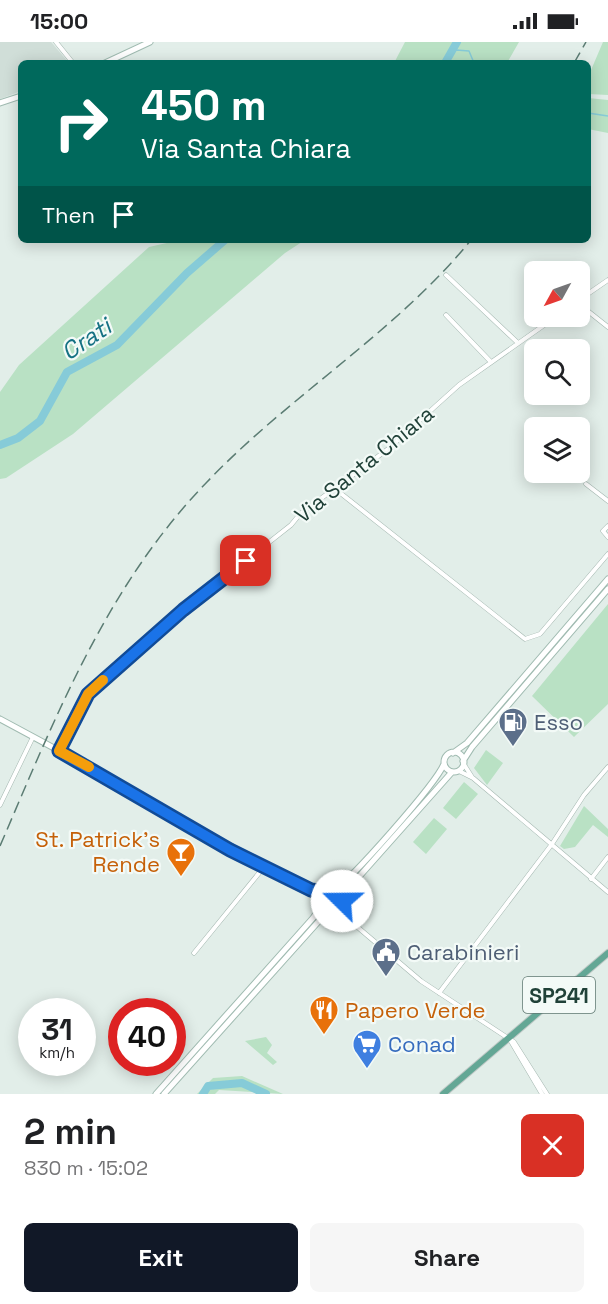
<!DOCTYPE html>
<html lang="en">
<head>
<meta charset="utf-8">
<style>
	body { margin:0; font-family:"Space Grotesk",sans-serif; background:#f6f6f6; color:#202124; height:100vh; display:flex; flex-direction:column; font-size:22px; white-space:nowrap }
	* { box-sizing:border-box; margin:0 }
	p { font-size:20px; color:#757577 }
	.icon { flex:none; width:33px; height:33px; fill:none; stroke:currentColor; stroke-width:2; stroke-linecap:round; stroke-linejoin:round }
	.map { position:relative; height:1052px; overflow:hidden }
	.side { display:flex; flex-direction:column; background:#fff; flex:1 }
	.side>* { flex:none }
	.top-card { position:absolute; left:18px; top:18px; width:573px; height:183px; border-radius:9px; box-shadow:0 3px 15px #0003; background:#00695c; color:#fff; overflow:hidden }
	.needle { width:39px; rotate:230deg }
	.buttons { position:absolute; left:524px; top:219px; display:grid; gap:12px }
	.buttons a { display:grid; place-items:center; width:66px; height:66px; border-radius:9px; background:#fff; box-shadow:0 3px 15px #0003; font-size:30px }
	.speed { position:absolute; left:18px; top:956px; display:flex; gap:12px; font-size:30px; font-weight:700; text-align:center }
	.speed>* { display:grid; place-content:center; width:78px; height:78px; border-radius:50%; background:#fff; box-shadow:0 3px 15px #0003; line-height:1 }
	.speed small { font-size:15px; font-weight:400 }
	.speed .limit { border:9px solid #d22; background:#fff; color:#111 }
	.pin { position:absolute; display:grid; place-items:center; width:51px; height:51px; color:#fff; margin:-26px; border-radius:12px; box-shadow:0 3px 9px #0006 }
	.me { position:absolute; width:66px; margin:-33px; rotate:292deg; stroke-linejoin:round; filter:drop-shadow(0 0 4px #0008) }
	.turn { display:flex; align-items:center; gap:21px; height:126px; padding:0 24px; font-size:27px }
	.turn .icon { width:78px; height:78px; stroke-width:2.5 }
	.turn b { display:block; font-size:42px; line-height:51px }
	.then { display:flex; align-items:center; height:57px; padding:0 24px; background:#0003; gap:12px; font-size:22px }
	.round { display:grid; place-items:center; flex:none; width:63px; height:63px; border-radius:9px; background:#f6f6f6 }
	.head { display:flex; align-items:center; justify-content:space-between; height:102px; padding:0 24px }
	h1 { font-size:36px; font-weight:600; line-height:45px }
	.action { display:flex; gap:12px; margin-top:auto; padding:12px 24px }
	.action a { flex:1; height:69px; border-radius:9px; background:#111827; color:#fff; font-size:24px; font-weight:600; line-height:69px; text-align:center }
	.action a+a { background:#f6f6f6; color:#202124 }
	.status { display:flex; justify-content:space-between; align-items:center; height:42px; padding:0 30px; background:#fff; direction:ltr }
	.status svg { height:16px; fill:currentColor }
	.map>svg:first-child { display:block }
</style>
</head>
<body>
<div class="status"><b>15:00</b><svg viewBox="0 0 49 12"><path d="M0 12V9h3v3zM5 12V6h3v6zM10 12V3h3v9zM15 12V0h3v12zM26 1h20v11H26zM47 4h2v5h-2z"/></svg></div>
<div class="map">
<svg width="608" height="1052" viewBox="0 0 608 1052">
	<rect width="100%" height="100%" fill="#e2eee9"/>
	<!-- built -->
	<path fill="#d0ded8" d="M0 0H51L69 21H21V49L0 57Z"/>
	<!-- green -->
	<path fill="#b9e1c4" d="M405 0H519L507 21H394Z
		M603 0H608V53L588 52V28H591Z
		M588 56 608 58V91L588 87Z
		M180 198H305L285 211 73 392 6 436 0 437V350L19 323 149 205Z
		M608 562V662L574 695 532 654Z
		M486 708 503 721 487 743 474 726Z
		M464 740 478 752 456 777 443 766Z
		M584 764 608 787V795L593 783 575 805 564 807 560 804Z
		M434 776 447 787 426 812 413 800Z
		M266 995 272 1003 267 1011 277 1020 273 1023 245 999Z
		M242 1034 283 1052 219 1048 215 1052H197L213 1036Z"/>
	<g fill="none" stroke-linecap="round" stroke-linejoin="round">
		<!-- stream -->
		<path stroke="#86cbd8" stroke-width="1.5" d="M448 14 456 8 469 9 474 21
			M588 71 608 74"/>
		<!-- river -->
		<path stroke="#86cbd8" stroke-width="8" d="M445 21 457 0
			M0 403 18 396 40 379 67 330 117 303 187 231 225 198
			M203 1052 208 1044 242 1041 266 1052"/>
		<!-- street casing -->
		<g stroke="#a4b7b0" stroke-width="5">
			<path id="street" d="M56 0 73 21
				M446 233 518 301
				M579 258 608 238
				M579 262 608 285
				M446 273 490 319
				M586 442 608 459
				M334 446 525 597 540 592 608 512
				M608 484 603 489 608 495
				M59 709 88 652 183 568 291 483 300 472 388 407 459 343 557 274
				M463 721 472 735
				M459 729 473 736 608 850
				M0 763 33 695
				M591 837 608 815
				M342 859 348 876
				M334 870 348 877 421 939 514 1000 547 1052
				M194 911 264 825
				M439 951 552 802 584 753 608 725
				M509 996 542 1052"/>
		</g>
		<!-- secondary casing -->
		<g stroke="#a0bbb1" stroke-width="7">
			<path id="secondary" d="M105 21 150 0
				M0 61 21 54
				M0 677 106 734 229 808 311 848 329 851
				M444 720a10 10 0 1 1 20 0a10 10 0 1 1-20 0Z
				M453 711 467 701 608 537
				M463 719 472 705 608 547
				M332 850C351 838 435 743 444 722
				M322 860a10 10 0 1 1 20 0a10 10 0 1 1-20 0Z
				M342 859 349 846 452 730
				M156 1052 313 876 322 863
				M164 1052 318 880 331 870"/>
		</g>
		<!-- primary casing -->
		<g stroke="#c1cac7" stroke-width="8">
			<path id="primary" d="M443 1052 608 911"/>
		</g>
		<!-- street -->
		<use href="#street" stroke="#fff" stroke-width="4"/>
		<!-- secondary -->
		<use href="#secondary" stroke="#fff" stroke-width="5"/>
		<!-- primary -->
		<use href="#primary" stroke="#63a795" stroke-width="6"/>
		<!-- rail -->
		<path stroke="#5b7c73" stroke-width="1.5" stroke-dasharray="12 6" stroke-linecap="butt" d="M574 21 586 0
			M0 804C56 674 107 543 207 440 290 353 395 291 471 198"/>
	</g>
	<g fill="none" stroke-linecap="round" stroke-linejoin="round">
		<!-- route casing -->
		<g stroke="#114b97" stroke-width="15">
			<path id="route" d="M246 519 183 568 88 652 59 709 230 808 311 848 335 851 342 859"/>
		</g>
		<!-- route -->
		<use href="#route" stroke="#1a73e8" stroke-width="10"/>
		<!-- slow -->
		<path stroke="#f59e0b" stroke-width="10" d="M89 725 59 709 88 652 103 638"/>
	</g>
	<!-- icons -->
	<defs>
		<g id="fuel-pin" transform="scale(1.5)"><path d="M0 17L-7.5 6A9.5 9.5 0 1 1 7.5 6Z" fill="#5c6f8a" stroke="#f3faf7"/><path d="M-5.5-6h7V0h2V4h1.3V-2.5L3-4.5l.8-.8L6-3V5H2.5V1h-1V6h-7ZM-4.2-4.7v3.2H.2V-4.7Z" fill="#fff"/></g>
		<g id="bar-pin" transform="scale(1.5)"><path d="M0 17L-7.5 6A9.5 9.5 0 1 1 7.5 6Z" fill="#e8710a" stroke="#f3faf7"/><path d="M-6-5H6L.8 .8V4.5H3.5V6h-7V4.5H-.8V.8Z" fill="#fff"/></g>
		<g id="civic-pin" transform="scale(1.5)"><path d="M0 17L-7.5 6A9.5 9.5 0 1 1 7.5 6Z" fill="#5c6f8a" stroke="#f3faf7"/><path d="M-.6-6.5H3V-4.5H.6V-3L4-1V1h2V6H-6V1h2V-1L-.6-3ZM-1.2 2.5V6h2.4V2.5Z" fill="#fff"/></g>
		<g id="restaurant-pin" transform="scale(1.5)"><path d="M0 17L-7.5 6A9.5 9.5 0 1 1 7.5 6Z" fill="#e8710a" stroke="#f3faf7"/><path d="M-5-6h1v4h1v-4h1v4h1v-4h1v5L-1.5 .5V6h-2V.5L-5-1ZM5-6V6H3V1.5H1.5Q1.5-4 5-6Z" fill="#fff"/></g>
		<g id="supermarket-pin" transform="scale(1.5)"><path d="M0 17L-7.5 6A9.5 9.5 0 1 1 7.5 6Z" fill="#3f7fe0" stroke="#f3faf7"/><path d="M-6-5.5h2.5l.6 2H6L4.5 2H-2.5L-4.4-4H-6ZM-1.5 3.2a1.3 1.3 0 1 0 .1 0ZM3 3.2a1.3 1.3 0 1 0 .1 0Z" fill="#fff"/></g>
	</defs>
	<g fill-rule="evenodd">
		<use href="#fuel-pin" x="513" y="680"/>
		<use href="#bar-pin" x="181" y="810"/>
		<use href="#civic-pin" x="386" y="910"/>
		<use href="#restaurant-pin" x="324" y="968"/>
		<use href="#supermarket-pin" x="367" y="1002"/>
	</g>
	<g text-anchor="middle" dominant-baseline="central" stroke-width="4.5" stroke-linejoin="round" paint-order="stroke">
		<!-- shield labels -->
		<rect fill="#f3faf7" stroke="#5f7871" stroke-width="1.5" x="523" y="935" width="72" height="36" rx="4.5"/>
		<g font-size="21" font-weight="bold" fill="#204138">
			<text x="559" y="953">SP241</text>
		</g>
		<!-- street labels -->
		<g font-size="22" fill="#204138" stroke="#f3faf7">
			<text transform="translate(364 422) rotate(-39)">Via Santa Chiara</text>
		</g>
		<!-- service labels -->
		<g font-size="22" fill="#4e5e75" stroke="#f3faf7" text-anchor="start">
			<text x="534" y="680">Esso</text>
			<text x="407" y="910">Carabinieri</text>
		</g>
		<!-- food labels -->
		<g font-size="22" fill="#c56008" stroke="#f3faf7" text-anchor="end">
			<text x="160" y="797">St. Patrick's<tspan x="160" dy="25">Rende</tspan></text>
			<text x="345" y="968" text-anchor="start">Papero Verde</text>
		</g>
		<!-- shop labels -->
		<g font-size="22" fill="#366cbe" stroke="#f3faf7" text-anchor="start">
			<text x="388" y="1002">Conad</text>
		</g>
		<!-- water labels -->
		<g font-size="24" font-style="italic" fill="#157183" stroke="#f3faf7">
			<text transform="translate(86 297) rotate(-34)">Crati</text>
		</g>
	</g>
</svg>
<div class="buttons">
<a><svg class="needle" viewBox="-14 -14 28 28"><path d="M0-13l5 13h-10z" fill="#e53935"/><path d="M0 13l5-13h-10z" fill="#757577"/></svg></a>
<a><svg class="icon" aria-label="search" viewBox="0 0 24 24"><circle cx="10" cy="10" r="6"/><path d="M15 15l6 6"/></svg></a>
<a><svg class="icon" aria-label="layers" viewBox="0 0 24 24"><path d="M12 4l9 5-9 5-9-5zM3 14l9 5 9-5"/></svg></a>
</div>
<div class="speed"><div>31<small>km/h</small></div><div class="limit">40</div></div>
<div class="pin" style="left:246px;top:519px;background:#d93025"><svg class="icon" aria-label="arrive" viewBox="0 0 24 24"><path d="M6 21V4h12l-3 4 3 4H6"/></svg></div>
<svg class="me" style="left:342px;top:859px" viewBox="-20 -20 40 40"><circle r="19" fill="#fff"/><path d="M0-13L10 11 0 6-10 11z" fill="#1a73e8"/></svg>
<div class="top-card">
<div class="turn"><svg class="icon" aria-label="right" viewBox="0 0 24 24"><path d="M7 20v-9h11M14 6l5 5-5 5"/></svg><div><b>450 m</b>Via Santa Chiara</div></div>
<div class="then">Then<svg class="icon" aria-label="arrive" viewBox="0 0 24 24"><path d="M6 21V4h12l-3 4 3 4H6"/></svg></div>
</div>
</div>
<section class="side">
<div class="head"><div><h1>2 min</h1><p>830 m · 15:02</p></div><a class="round" style="background:#d93025;color:#fff"><svg class="icon" aria-label="close" viewBox="0 0 24 24"><path d="M6 6l12 12M18 6L6 18"/></svg></a></div>
<div class="action"><a>Exit</a><a>Share</a></div>
</section>
</body>
</html>
